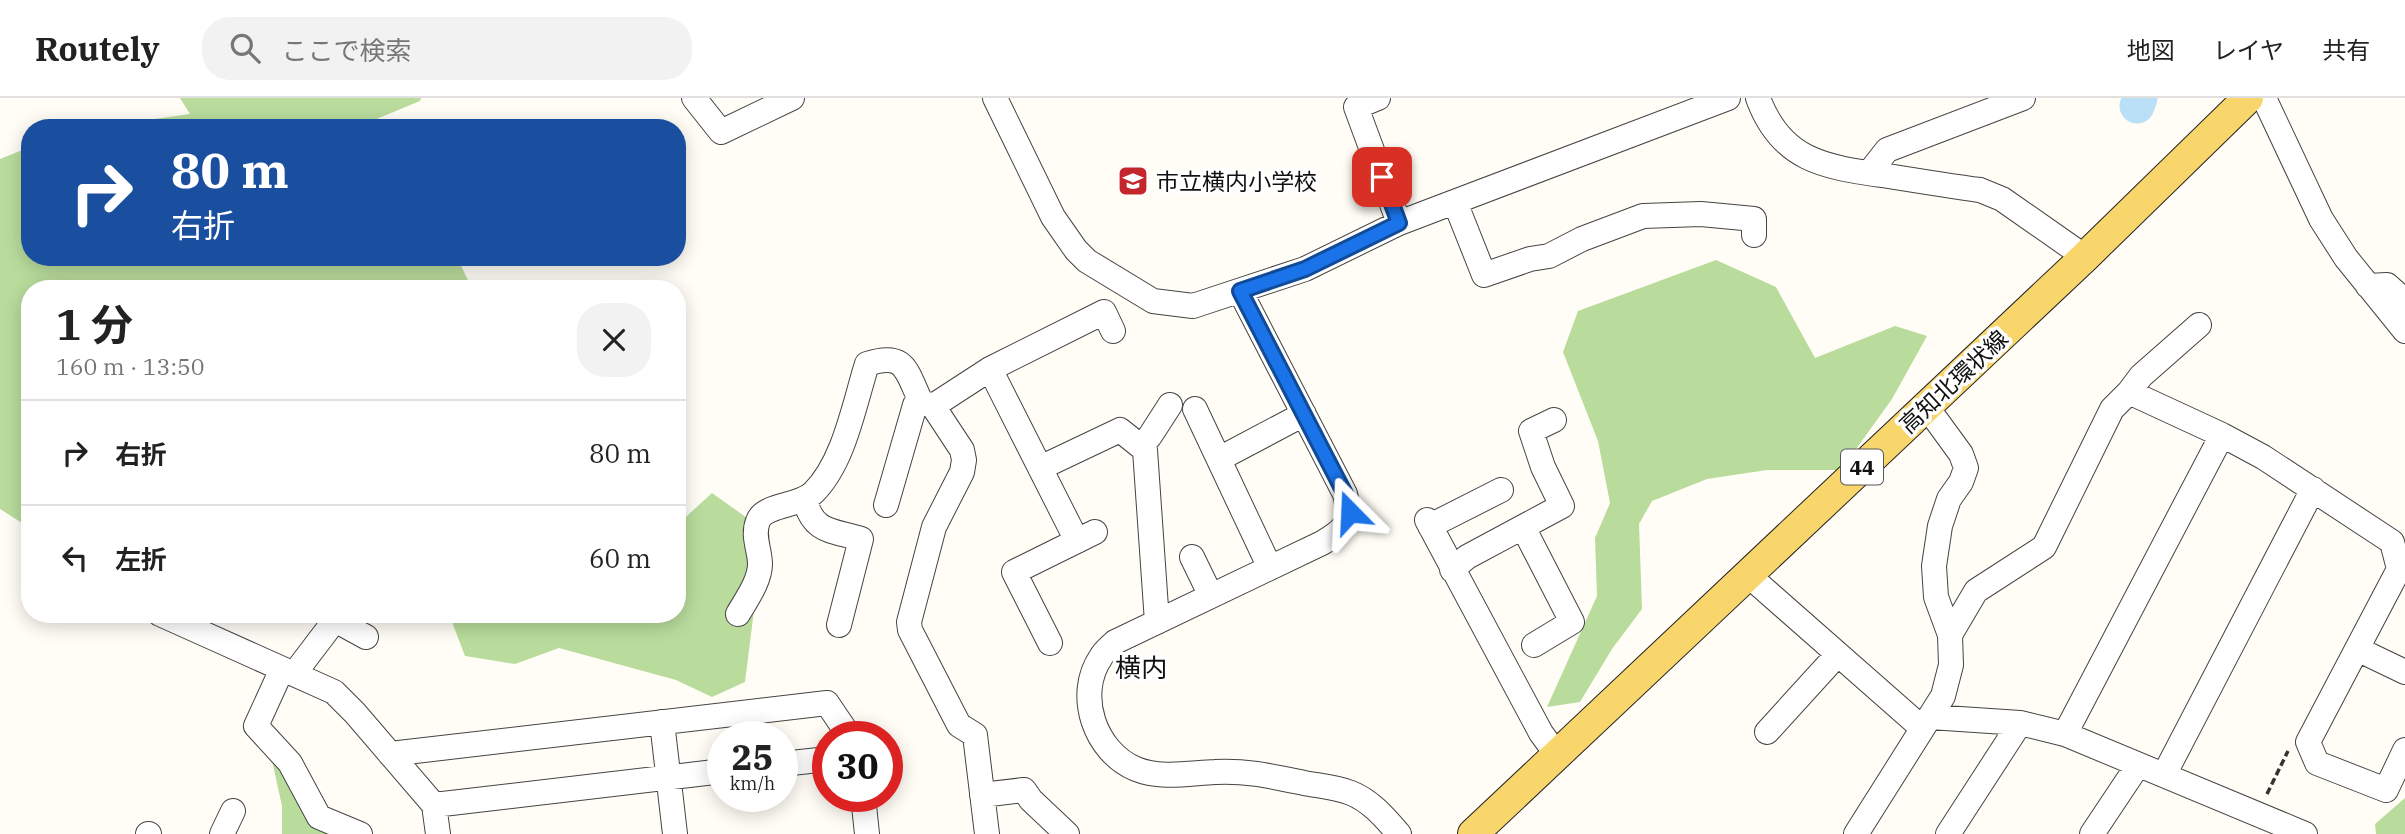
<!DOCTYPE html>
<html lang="ja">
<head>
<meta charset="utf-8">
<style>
	body { margin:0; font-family:"IBM Plex Serif","Noto Sans JP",serif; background:#f2f2f2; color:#222; height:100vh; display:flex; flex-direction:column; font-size:26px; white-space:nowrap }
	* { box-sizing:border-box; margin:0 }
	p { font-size:23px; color:#767676 }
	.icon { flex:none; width:38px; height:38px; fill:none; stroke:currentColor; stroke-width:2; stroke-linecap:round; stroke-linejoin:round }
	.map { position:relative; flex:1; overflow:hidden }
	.sheet { position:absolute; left:21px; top:182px; width:665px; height:343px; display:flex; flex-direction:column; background:#fff; border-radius:28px; box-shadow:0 4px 18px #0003 }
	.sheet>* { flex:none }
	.banner { position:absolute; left:21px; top:21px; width:665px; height:147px; border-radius:28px; box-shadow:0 4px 18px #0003; background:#1a4fa0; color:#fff; overflow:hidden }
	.speed { position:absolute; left:707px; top:623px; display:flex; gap:14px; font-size:35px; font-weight:700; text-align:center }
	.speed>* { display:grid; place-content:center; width:91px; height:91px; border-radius:50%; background:#fff; box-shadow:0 4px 18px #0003; line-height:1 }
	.speed small { font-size:18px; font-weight:400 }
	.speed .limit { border:10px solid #d22; background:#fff; color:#111 }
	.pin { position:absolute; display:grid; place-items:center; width:60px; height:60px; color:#fff; margin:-30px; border-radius:14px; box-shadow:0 4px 10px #0006 }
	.me { position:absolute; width:77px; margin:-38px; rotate:339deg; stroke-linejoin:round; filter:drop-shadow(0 0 5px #0008) }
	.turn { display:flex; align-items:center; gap:24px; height:147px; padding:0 35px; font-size:32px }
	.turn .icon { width:91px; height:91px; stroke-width:2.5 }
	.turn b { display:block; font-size:49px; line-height:60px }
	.round { display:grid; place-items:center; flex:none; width:74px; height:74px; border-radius:28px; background:#f2f2f2 }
	.head { display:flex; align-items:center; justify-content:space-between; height:119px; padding:0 35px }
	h1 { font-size:42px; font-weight:700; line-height:52px }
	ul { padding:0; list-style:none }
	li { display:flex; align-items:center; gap:21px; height:105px; padding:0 35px; border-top:2px solid #e0e0e0 }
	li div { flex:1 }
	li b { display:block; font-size:26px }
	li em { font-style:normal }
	header { display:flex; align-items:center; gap:42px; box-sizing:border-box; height:98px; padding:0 35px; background:#fff; border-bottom:2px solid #e0e0e0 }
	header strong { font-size:33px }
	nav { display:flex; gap:38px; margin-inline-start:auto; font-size:24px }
	.search { width:490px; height:63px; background:#f2f2f2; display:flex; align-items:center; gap:18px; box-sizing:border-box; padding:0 24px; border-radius:28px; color:#767676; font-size:26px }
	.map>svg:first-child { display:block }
</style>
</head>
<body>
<header>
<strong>Routely</strong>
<div class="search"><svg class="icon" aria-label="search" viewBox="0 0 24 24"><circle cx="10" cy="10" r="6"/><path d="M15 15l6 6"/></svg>ここで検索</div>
<nav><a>地図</a><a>レイヤ</a><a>共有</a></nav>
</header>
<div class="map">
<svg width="2405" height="736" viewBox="0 0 2405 736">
	<rect width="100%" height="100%" fill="#fffdf5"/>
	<!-- forest -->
	<path fill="#b9dc9c" d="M180 0H421L420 3 355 30H130L140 23 190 16Z
		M30 49V159H457L472 191H30V430L0 411V61Z
		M1716 162 1776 189 1815 260 1895 228 1927 238 1892 301 1841 372H1767L1707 381 1652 403 1639 426 1642 511 1612 551 1580 604 1547 609 1597 498 1595 440 1610 405 1598 343 1563 254 1578 213Z
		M712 395 757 427 754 512 745 584 712 599 676 582 559 550 515 566 465 558 449 516H677V427Z
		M269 649 352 736H282V708Z
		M2405 700V736H2376L2375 726Z"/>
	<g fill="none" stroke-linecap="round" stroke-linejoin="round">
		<!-- river -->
		<path stroke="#b9e0f7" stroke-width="35" d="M2137 8 2140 0"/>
		<!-- minor casing -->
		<g stroke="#444" stroke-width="26">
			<path id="minor" d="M694 0 721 34 792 0
				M995 0 1053 119 1076 152 1087 163 1153 203 1193 208 1305 171 1399 125 1728 0
				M1378 0 1356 9 1399 125
				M1758 0C1782 65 1827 69 1888 78 1919 83 1950 88 1980 92L2002 101 2085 159
				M2264 0 2321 121 2346 160 2405 233
				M1869 75 1887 52 2023 0
				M1455 104 1484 177 1530 161 1549 158 1582 141 1643 118 1701 116 1754 121V137
				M2368 188 2387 187 2405 203
				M1240 193 1345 396C1352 424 1347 430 1322 445L1115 544C1111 548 1104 553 1101 559 1075 597 1095 654 1136 671 1160 681 1190 675 1215 674 1245 672 1275 679 1304 685 1320 688 1336 689 1351 695 1371 703 1385 720 1399 736
				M990 271 1077 443
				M2129 294 2141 278 2199 227
				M1195 311 1270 470
				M1141 348 1150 338 1170 307
				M1219 361 1304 316
				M1040 370 1120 332 1145 352 1157 524
				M805 402C813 435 832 432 861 441L839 527
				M886 407 915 307 921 304
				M1427 422 1541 635 1557 657
				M1430 428 1501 392
				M1523 429 1572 524 1534 547
				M1192 459 1211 498
				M1452 472 1467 459 1562 408 1543 369 1531 333 1554 322
				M1748 477 1922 630
				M160 516 334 594 355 615 434 707 438 736
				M738 516C746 502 760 483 760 466 760 452 752 438 758 423 764 406 798 409 813 395 844 365 854 307 867 266 906 253 906 273 921 304L933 308
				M1950 537 1976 493 2044 449 2112 311 2129 294 2222 337 2263 359 2392 444 2399 471 2308 644 2317 665 2386 692 2405 652
				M1050 545 1014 474 1095 434
				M2357 551 2405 574
				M282 571 256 628 290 665 319 719 360 736
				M294 576 335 522 366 539
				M1930 619 2020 625 2065 636 2305 736
				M662 624 675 736
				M1767 634 1838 556
				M2065 636 2222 337
				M390 656 827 605 850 639
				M782 666 828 661
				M2164 677 2313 391
				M982 697 1024 692 1031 702 1067 736
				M863 698 867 736
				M434 707 723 673
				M148 736H149
				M222 736 233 713
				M987 736 975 637 959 627 910 532 909 524 934 429 962 374 964 362 962 352 933 308 990 271 1104 214 1113 233
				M1856 736 1943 598 1951 567 1950 537 1936 499 1934 468 1940 428 1949 401 1961 384 1966 370 1961 356 1926 308
				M1948 736 2020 625
				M2092 736 2138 667"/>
		</g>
		<!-- major casing -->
		<g stroke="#222" stroke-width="32">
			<path id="major" d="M1473 736 2085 159 2248 0"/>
		</g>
		<!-- path -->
		<path stroke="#333" stroke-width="3.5" stroke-dasharray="7 3.5" stroke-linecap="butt" d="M2267 696 2288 653"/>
		<!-- minor -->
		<use href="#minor" stroke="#fff" stroke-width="24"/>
		<!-- major -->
		<use href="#major" stroke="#f9d66b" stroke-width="30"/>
	</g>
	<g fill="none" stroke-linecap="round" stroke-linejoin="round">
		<!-- route casing -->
		<g stroke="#114b97" stroke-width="18">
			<path id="route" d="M1350 414 1345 396 1240 193 1305 171 1399 125 1382 79"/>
		</g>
		<!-- route -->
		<use href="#route" stroke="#1a73e8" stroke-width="12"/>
	</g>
	<!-- icons -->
	<defs>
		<g id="school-square" transform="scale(1.575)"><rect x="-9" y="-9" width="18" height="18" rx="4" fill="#c4262e" stroke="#fff"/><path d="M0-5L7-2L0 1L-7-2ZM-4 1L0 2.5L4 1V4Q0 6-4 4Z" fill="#fff"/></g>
	</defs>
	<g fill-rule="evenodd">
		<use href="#school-square" x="1133" y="83"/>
	</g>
	<g text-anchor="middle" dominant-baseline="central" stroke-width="7" stroke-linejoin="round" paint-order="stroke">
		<!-- shield labels -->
		<rect fill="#fff" stroke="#585858" stroke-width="2" x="1841" y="351.5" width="42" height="35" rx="5"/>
		<g font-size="21" font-weight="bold" fill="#111">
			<text x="1862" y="369">44</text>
		</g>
		<!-- poi labels -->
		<g font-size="23" fill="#111" stroke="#fff" text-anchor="start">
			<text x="1156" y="83">市立横内小学校</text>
		</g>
		<!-- street labels -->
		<g font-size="23" fill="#111" stroke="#fff">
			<text transform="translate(1953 283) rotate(-43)">高知北環状線</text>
		</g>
		<!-- quarter labels -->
		<g font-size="26" fill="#111" stroke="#fff">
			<text x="1141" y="569">横内</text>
		</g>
	</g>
</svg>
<div class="speed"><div>25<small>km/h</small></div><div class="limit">30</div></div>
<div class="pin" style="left:1382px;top:79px;background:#d93025"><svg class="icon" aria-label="arrive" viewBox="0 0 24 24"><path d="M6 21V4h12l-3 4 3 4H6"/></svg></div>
<svg class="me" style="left:1350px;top:414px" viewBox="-20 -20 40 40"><path d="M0-17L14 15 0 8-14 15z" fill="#1a73e8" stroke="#fff" stroke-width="4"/></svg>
<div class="banner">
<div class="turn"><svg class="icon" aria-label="right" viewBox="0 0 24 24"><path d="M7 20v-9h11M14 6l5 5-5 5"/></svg><div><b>80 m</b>右折</div></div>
</div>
<section class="sheet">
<div class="head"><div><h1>1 分</h1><p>160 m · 13:50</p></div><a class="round"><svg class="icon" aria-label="close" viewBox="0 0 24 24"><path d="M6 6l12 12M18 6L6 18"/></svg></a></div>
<ul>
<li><svg class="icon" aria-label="right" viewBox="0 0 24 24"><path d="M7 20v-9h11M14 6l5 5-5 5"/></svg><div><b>右折</b></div><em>80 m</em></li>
<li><svg class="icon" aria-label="left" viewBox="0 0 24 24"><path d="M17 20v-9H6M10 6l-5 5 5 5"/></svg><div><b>左折</b></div><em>60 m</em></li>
</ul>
</section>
</div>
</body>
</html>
